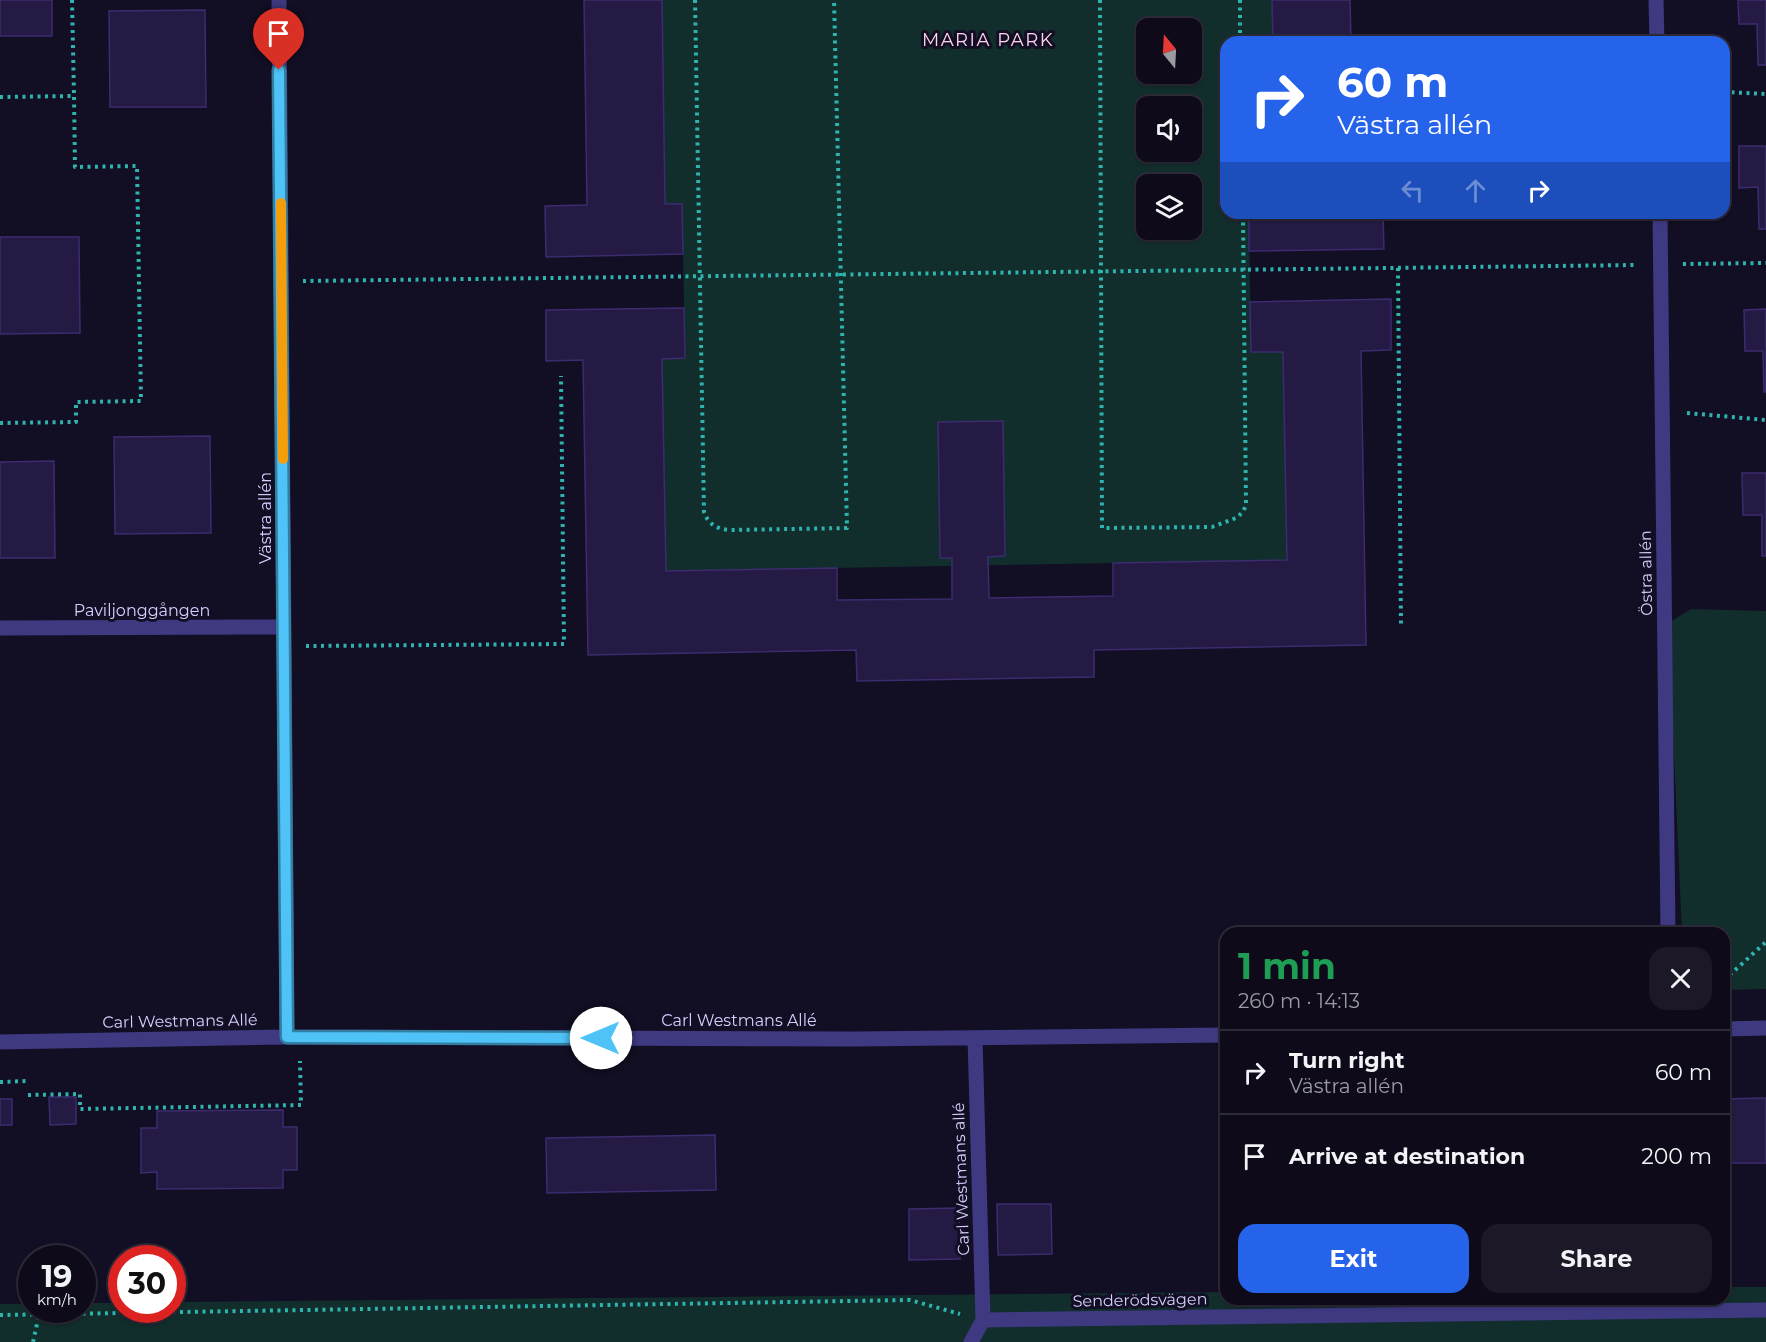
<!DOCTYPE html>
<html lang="en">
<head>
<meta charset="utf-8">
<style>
	body { margin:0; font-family:Montserrat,sans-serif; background:#1c1827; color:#f1f3f6; height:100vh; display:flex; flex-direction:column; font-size:22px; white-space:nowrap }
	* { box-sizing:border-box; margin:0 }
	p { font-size:20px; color:#9b9aa2 }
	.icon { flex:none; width:33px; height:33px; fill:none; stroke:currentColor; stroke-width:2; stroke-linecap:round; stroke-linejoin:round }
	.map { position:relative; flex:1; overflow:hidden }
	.side { position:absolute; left:1220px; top:927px; width:510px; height:378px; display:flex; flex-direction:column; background:#0e0a1a; border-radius:18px; box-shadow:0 2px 4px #0004,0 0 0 2px #2e2b39 }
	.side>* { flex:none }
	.top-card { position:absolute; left:1220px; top:36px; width:510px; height:183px; border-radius:18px; box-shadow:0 2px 4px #0004,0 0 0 2px #2e2b39; background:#2563eb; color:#fff; overflow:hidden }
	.needle { width:39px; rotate:342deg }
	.tools { position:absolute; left:1136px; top:18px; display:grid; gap:12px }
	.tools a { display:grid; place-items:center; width:66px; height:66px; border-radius:12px; background:#0e0a1a; box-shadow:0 2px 4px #0004,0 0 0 2px #2e2b39; font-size:30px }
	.speed { position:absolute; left:18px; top:1245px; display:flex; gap:12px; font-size:30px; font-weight:700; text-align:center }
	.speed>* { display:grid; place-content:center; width:78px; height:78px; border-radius:50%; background:#0e0a1a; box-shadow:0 2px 4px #0004,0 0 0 2px #2e2b39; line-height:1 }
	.speed small { font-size:15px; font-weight:400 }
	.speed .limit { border:9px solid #d22; background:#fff; color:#111 }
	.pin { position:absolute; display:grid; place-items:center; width:51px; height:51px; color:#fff; margin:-62px -26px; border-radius:50% 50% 50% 0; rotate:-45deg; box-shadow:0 0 6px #0007 }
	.pin .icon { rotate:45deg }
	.me { position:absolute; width:66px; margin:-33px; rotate:270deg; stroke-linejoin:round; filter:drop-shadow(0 0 4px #0008) }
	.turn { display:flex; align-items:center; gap:21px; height:126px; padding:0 18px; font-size:27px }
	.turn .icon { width:78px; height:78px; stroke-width:2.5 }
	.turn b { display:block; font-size:42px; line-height:51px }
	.lanes { display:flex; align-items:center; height:57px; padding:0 18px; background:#0003; justify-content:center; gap:30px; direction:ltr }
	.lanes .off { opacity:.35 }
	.round { display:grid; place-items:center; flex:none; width:63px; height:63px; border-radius:18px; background:#1c1827 }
	.summary { display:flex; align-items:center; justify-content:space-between; height:102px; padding:0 18px }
	h1 { font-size:36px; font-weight:700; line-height:45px; color:#1e9e55 }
	.button { display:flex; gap:12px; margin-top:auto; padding:12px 18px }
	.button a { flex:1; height:69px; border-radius:18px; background:#2563eb; color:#fff; font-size:24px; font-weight:700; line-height:69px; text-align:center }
	.button a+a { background:#1c1827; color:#f1f3f6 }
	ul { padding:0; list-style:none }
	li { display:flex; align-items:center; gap:18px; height:84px; padding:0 18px; border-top:2px solid #2e2b39 }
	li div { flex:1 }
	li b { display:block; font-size:22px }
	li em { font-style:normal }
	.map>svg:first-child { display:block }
</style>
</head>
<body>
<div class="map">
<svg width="1766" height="1342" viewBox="0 0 1766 1342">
	<rect width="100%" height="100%" fill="#120e23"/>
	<!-- green -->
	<path fill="#112d2c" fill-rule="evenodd" d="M662 0H1272L1273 42H1226V213H1249L1251 352H1283L1287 560 666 571 662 359 685 358 682 204H665ZM1146 28H1191V74H1146ZM1146 106H1191V152H1146ZM1146 184H1191V230H1146Z
		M1691 609 1766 611V989L1724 990V933H1682L1668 623Z
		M1724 1287H1766V1342H0V1304H31L32 1310H82L83 1303H121L122 1310H172L173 1302 1225 1292 1226 1299H1724Z"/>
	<!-- building -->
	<path fill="#241a44" stroke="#3c2c6f" stroke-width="1.5" d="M0 0H52V36H0Z
		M584 0H662L665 204H682L683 254 546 257 545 206 587 205Z
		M1272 0H1350L1351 42H1273Z
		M1738 0H1766V65H1758L1757 24H1739Z
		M205 10 206 107H110L109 11Z
		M1739 146H1766V229H1759L1758 187 1739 188Z
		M1249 213H1383L1384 249 1249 251Z
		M0 237H79L80 333 0 334Z
		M1391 299V350L1361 351 1366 645 1094 650V677L857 681 856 650 588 655 583 360 546 361V310L684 308 685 358 662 359 666 571 837 568V600L952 599V558H940L938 422 1003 421 1005 556 988 557 989 598 1113 596V563L1287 560 1283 352H1251L1250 302Z
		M1766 309V392H1764L1763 351H1745L1744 310Z
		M210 436 211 533 115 534 114 437Z
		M54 461 55 558H0V462Z
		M1742 473H1766V556H1762V515H1743Z
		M49 1097H76V1124L50 1125Z
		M1766 1098V1163H1730V1146H1724V1099Z
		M0 1099H12V1125H0Z
		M283 1110V1127H297V1170H283V1188L157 1189V1172L141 1173V1128H157V1111Z
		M715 1135 716 1190 547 1193 546 1138Z
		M997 1204H1051L1052 1254 998 1255Z
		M959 1208 960 1259 909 1260V1209Z"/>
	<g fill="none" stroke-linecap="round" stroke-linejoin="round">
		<!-- path -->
		<path stroke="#2fb3af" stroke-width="4" stroke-dasharray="3 4.5" stroke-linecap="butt" d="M72 0 74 96
			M695 0 704 512C709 525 717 529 730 530L847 528 834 0
			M1100 0 1102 528 1212 527 1236 518 1243 512 1246 505 1243 213
			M1240 0V42
			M1724 92 1766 94
			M0 97 74 96 75 167 137 166 141 401 76 402V422L0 423
			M1683 264 1766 263
			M1398 268 1401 627
			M303 281 1636 265
			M1687 413 1766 420
			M306 646 564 644 561 376
			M1724 980 1766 942
			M0 1082 28 1081
			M28 1095 80 1094V1109L301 1105 300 1061
			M0 1315 910 1300 960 1314
			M33 1342 39 1315"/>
		<!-- minor -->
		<path stroke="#3e3981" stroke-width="15" d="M279 0 287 1037
			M1656 0 1657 42
			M1660 213 1668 933
			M0 628 284 627
			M1724 1029 1766 1028
			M0 1042 287 1037 855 1039 1226 1035
			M971 1342 983 1320 975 1038"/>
		<!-- tertiary -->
		<path stroke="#3e3981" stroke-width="15" d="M983 1320 1766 1310"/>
	</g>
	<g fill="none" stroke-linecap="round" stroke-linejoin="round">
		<!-- route casing -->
		<g stroke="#337fa1" stroke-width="15">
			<path id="route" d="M279 70 287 1037 601 1038"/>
		</g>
		<!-- route -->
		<use href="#route" stroke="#4fc3f7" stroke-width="10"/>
		<!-- slow -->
		<path stroke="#f59e0b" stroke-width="10" d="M281 203 283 459"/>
	</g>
	<g text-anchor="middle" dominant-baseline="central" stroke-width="6" stroke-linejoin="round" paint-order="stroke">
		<!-- street labels -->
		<g font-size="16" fill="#d7d0ff" stroke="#120e23">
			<text transform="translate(265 518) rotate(-90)">Västra allén</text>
			<text transform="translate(1646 573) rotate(-91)">Östra allén</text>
			<text x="142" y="610">Paviljonggången</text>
			<text x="739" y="1020">Carl Westmans Allé</text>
			<text transform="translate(180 1021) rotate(-1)">Carl Westmans Allé</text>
			<text transform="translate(961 1179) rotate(-92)">Carl Westmans allé</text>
			<text transform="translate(1140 1300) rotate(-1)">Senderödsvägen</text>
		</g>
		<!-- neighbourhood labels -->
		<g font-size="18" letter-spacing="1.5" fill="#ffd2ed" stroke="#120e23">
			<text x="988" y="40">MARIA PARK</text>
		</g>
	</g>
</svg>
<div class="tools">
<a><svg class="needle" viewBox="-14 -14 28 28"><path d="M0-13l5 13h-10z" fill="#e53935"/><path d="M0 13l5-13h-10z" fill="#9b9aa2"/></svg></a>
<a><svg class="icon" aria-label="sound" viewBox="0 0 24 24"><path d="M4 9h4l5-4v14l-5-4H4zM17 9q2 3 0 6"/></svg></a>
<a><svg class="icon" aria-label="layers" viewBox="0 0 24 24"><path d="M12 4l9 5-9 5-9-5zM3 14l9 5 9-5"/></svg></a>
</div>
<div class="speed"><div>19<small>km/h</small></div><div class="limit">30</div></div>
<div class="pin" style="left:279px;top:70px;background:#d93025"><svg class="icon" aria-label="arrive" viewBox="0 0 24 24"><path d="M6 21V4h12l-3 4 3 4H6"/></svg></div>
<svg class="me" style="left:601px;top:1038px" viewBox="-20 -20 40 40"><circle r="19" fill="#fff"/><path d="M0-13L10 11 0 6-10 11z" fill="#4fc3f7"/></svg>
<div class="top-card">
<div class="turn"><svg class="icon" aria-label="right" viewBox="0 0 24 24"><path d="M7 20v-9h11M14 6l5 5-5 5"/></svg><div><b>60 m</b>Västra allén</div></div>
<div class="lanes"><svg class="icon off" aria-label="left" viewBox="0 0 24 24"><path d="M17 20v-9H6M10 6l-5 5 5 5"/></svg><svg class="icon off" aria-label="ahead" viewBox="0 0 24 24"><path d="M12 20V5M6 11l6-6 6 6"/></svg><svg class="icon" aria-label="right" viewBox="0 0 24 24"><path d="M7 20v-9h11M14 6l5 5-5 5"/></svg></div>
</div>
<section class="side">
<div class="summary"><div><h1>1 min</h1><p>260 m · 14:13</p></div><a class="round"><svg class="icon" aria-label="close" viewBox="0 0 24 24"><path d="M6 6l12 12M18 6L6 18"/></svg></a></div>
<ul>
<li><svg class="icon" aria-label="right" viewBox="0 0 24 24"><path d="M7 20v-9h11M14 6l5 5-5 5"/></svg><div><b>Turn right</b><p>Västra allén</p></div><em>60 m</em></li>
<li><svg class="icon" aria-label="arrive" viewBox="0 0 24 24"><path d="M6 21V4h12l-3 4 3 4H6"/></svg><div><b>Arrive at destination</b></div><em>200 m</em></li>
</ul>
<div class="button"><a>Exit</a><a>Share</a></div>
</section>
</div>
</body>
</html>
